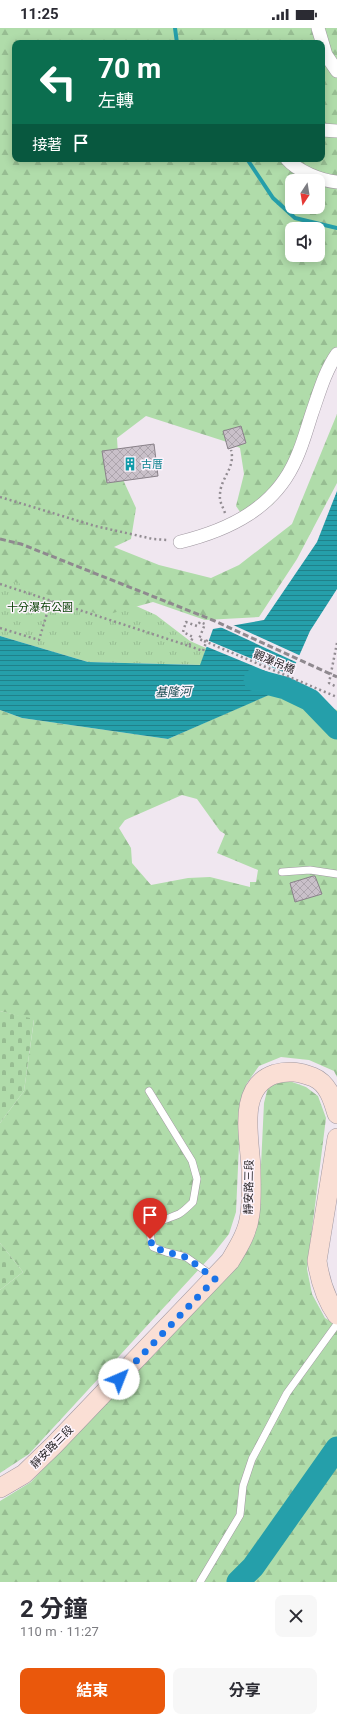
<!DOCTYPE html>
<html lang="zh-TW">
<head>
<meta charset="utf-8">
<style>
	body { margin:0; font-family:Roboto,"Noto Sans TC",sans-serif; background:#f7f7f7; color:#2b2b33; height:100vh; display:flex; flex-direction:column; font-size:15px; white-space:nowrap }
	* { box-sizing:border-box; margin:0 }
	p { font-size:13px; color:#7c7c81 }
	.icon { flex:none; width:22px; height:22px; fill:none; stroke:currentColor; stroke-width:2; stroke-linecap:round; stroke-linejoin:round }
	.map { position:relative; height:1554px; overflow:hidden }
	.details { display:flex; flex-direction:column; background:#fff; flex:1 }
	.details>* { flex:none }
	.guide { position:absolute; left:12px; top:12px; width:313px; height:122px; border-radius:8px; box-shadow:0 2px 10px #0003; background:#0b6e4f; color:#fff; overflow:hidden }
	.needle { width:26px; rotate:192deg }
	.tools { position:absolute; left:285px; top:146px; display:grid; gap:8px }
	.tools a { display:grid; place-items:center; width:40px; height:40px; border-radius:8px; background:#fff; box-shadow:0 2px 10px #0003; font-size:20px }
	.pin { position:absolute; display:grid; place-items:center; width:34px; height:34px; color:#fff; margin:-41px -17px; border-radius:50% 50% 50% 0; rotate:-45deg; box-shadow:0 0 4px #0007 }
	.pin .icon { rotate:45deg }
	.me { position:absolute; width:44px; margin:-22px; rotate:44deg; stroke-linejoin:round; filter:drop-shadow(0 0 3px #0008) }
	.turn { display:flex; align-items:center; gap:14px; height:84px; padding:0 20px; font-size:18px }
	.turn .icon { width:52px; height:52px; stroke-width:2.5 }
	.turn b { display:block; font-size:28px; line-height:34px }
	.then { display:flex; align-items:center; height:38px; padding:0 20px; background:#0003; gap:8px; font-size:15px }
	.round { display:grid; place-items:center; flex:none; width:42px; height:42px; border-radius:8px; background:#f7f7f7 }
	.summary { display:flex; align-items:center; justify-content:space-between; height:68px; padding:0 20px }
	h1 { font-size:24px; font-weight:700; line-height:30px }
	.action { display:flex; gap:8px; margin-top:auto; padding:8px 20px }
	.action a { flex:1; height:46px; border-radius:8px; background:#ea580c; color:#fff; font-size:16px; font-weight:700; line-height:46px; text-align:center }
	.action a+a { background:#f7f7f7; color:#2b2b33 }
	.status { display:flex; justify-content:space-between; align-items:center; height:28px; padding:0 20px; background:#fff; direction:ltr }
	.status svg { height:11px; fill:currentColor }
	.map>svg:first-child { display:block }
</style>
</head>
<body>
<div class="status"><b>11:25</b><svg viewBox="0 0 49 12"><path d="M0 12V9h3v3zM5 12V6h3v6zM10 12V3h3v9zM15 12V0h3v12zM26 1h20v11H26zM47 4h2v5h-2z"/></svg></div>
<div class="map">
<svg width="337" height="1554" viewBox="0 0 337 1554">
	<defs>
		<pattern id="grass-tufts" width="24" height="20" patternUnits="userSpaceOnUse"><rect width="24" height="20" fill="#b0dcaa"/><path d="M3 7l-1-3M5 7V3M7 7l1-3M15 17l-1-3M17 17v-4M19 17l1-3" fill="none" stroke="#97bd92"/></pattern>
		<pattern id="forest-firs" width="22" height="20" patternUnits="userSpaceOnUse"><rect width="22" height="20" fill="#b0dcaa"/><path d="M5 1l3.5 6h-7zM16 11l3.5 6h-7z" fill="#97bd92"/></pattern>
		<pattern id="cemetery-stones" width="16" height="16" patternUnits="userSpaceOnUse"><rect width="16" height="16" fill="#b0dcaa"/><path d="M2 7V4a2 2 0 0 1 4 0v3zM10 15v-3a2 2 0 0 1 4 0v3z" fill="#97bd92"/></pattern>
		<pattern id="water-rules" width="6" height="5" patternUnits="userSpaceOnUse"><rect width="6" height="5" fill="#259faa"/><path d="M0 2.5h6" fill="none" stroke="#20818a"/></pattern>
		<pattern id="building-cross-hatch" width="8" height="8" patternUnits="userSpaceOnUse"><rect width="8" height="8" fill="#c9c0c9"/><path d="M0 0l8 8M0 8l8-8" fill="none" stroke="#ada5ad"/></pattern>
	</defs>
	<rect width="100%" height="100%" fill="#f0e7f0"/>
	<!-- grass -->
	<path fill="url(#grass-tufts)" d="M0 521 17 524 156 587 190 613 206 620 201 637 88 634 0 608Z"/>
	<!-- forest -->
	<path fill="url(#forest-firs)" fill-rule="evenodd" d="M0 0H337V330L315 386 308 418 292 450 273 476 247 494 236 478 244 446 240 420 227 414 146 388 117 410 119 443 136 480 131 511 114 519 159 537 211 550 239 537 292 496 337 386V455L297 531 259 589 205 592 153 574 102 588 0 548ZM15 15H322V131H15ZM292 153H318V179H292ZM292 201H318V227H292Z
		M277 663 337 682V1049L334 1043 309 1032 281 1029 259 1038 247 1055 241 1072 236 1184 229 1206 213 1226 29 1426 0 1445V1262L23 1244 0 1215V1095L24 1063 34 992 0 983V682L22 690 168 711ZM182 767 197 771 220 803 225 806 217 825 258 842 256 854H250V859L210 849 188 850 151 857 132 835 131 820 119 800 125 792Z
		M284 1051 306 1059 318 1068 326 1090 307 1241 312 1266 325 1290 337 1297V1554H0V1473L31 1454 233 1238 259 1179 264 1075 268 1059Z"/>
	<!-- cemetery -->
	<path fill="url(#cemetery-stones)" d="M0 983 34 991 24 1063 0 1095Z
		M0 1215 23 1244 0 1262Z"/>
	<!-- water -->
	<path fill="url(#water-rules)" d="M337 463V561L310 603 285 660 168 711 22 690 0 682V608L88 634 200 637 213 601 264 592 317 514Z"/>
	<!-- pier -->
	<path fill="#f0e7f0" d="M231 596 301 628 298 635 218 598Z
		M207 612 293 648 290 653 205 618Z"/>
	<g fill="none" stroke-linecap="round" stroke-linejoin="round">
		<!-- stream -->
		<path stroke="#259faa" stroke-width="4" d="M175 0 177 15
			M247 131 273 170 295 190 337 200"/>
		<!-- river -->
		<path stroke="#259faa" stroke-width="23" d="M255 652 285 660 310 672 337 700
			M238 1554 253 1539 337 1420"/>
	</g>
	<!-- building -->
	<path fill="url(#building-cross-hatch)" stroke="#898189" d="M241 398 246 415 228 421 223 403Z
		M154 416 158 448 107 455 102 423Z
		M313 848H315L322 866 295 874 290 855Z"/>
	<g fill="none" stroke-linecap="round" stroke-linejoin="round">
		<!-- service casing -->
		<g stroke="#a199a2" stroke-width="8">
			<path id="service" d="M282 844 310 842 337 846
				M149 1063 192 1133 197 1151 193 1174C189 1178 184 1183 179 1186 161 1194 144 1194 153 1219L166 1224 186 1229 214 1249
				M200 1554 240 1487 243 1458 252 1431 287 1365 337 1296"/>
		</g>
		<!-- minor casing -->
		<g stroke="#a199a2" stroke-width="14">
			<path id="minor" d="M318 0 326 27 337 43
				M322 102 337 103
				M287 131C297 143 322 153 337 154
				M180 514C229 502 275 480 296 431 303 416 307 400 312 385 319 365 325 343 337 326"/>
		</g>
		<!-- secondary casing -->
		<g stroke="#a199a2" stroke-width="20">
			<path id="secondary" d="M337 1110 317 1233C320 1253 325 1270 337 1287
				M0 1460 24 1446 54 1417 230 1233C239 1218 248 1204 250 1186 252 1172 251 1155 251 1141 250 1110 236 1059 275 1046 289 1042 300 1044 313 1049 328 1055 333 1072 337 1086"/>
		</g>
		<!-- path -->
		<path stroke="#928c92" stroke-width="2.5" stroke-dasharray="2 3" stroke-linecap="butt" d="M0 469 95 498 153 511 168 512
			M225 485C223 479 219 473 220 467 220 450 236 440 231 422
			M0 556 189 618 193 609 183 604 186 594 197 598 200 594 205 596 199 611 204 613
			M0 600 39 612 51 572
			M337 615 329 655 337 659
			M189 618 203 623 208 609"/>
		<!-- service -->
		<use href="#service" stroke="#fff" stroke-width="7"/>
		<!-- minor -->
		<use href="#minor" stroke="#fff" stroke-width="13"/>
		<!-- secondary -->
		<use href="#secondary" stroke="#fadfd5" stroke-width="19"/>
		<!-- rail -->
		<path stroke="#8f898f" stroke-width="3" stroke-dasharray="6 3" stroke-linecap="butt" d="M0 511 21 516 215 593 337 649"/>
		<!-- path-bridge -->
		<path stroke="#928c92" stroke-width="2.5" stroke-dasharray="2 3" stroke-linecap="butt" d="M204 613 337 669"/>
	</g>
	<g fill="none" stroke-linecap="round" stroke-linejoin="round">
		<!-- route -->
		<path stroke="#1a73e8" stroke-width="7" stroke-dasharray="0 12.6" d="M119 1351 215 1251 186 1229 166 1224 153 1219 150 1211"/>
	</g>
	<!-- icons -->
	<defs>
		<g id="building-bare" transform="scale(1.08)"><path d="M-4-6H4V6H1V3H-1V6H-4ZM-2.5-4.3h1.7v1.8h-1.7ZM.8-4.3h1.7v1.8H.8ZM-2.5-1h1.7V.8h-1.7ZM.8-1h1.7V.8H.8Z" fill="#0f9aa8" stroke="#fdf4fd" stroke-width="2.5" paint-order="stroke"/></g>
	</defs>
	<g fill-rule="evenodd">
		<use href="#building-bare" x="130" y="436"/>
	</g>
	<g text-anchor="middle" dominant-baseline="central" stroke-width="3" stroke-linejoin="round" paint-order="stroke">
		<!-- culture labels -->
		<g font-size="11" fill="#0d838f" stroke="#fdf4fd" text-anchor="start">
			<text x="141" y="436">古厝</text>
		</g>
		<!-- park labels -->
		<g font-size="11" fill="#094104" stroke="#fdf4fd">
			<text x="40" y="579">十分瀑布公園</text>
		</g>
		<!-- street labels -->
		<g font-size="11" fill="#292629" stroke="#fdf4fd">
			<text transform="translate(274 634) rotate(23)">觀瀑吊橋</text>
			<text transform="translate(249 1159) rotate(-89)">靜安路三段</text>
			<text transform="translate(52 1419) rotate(-45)">靜安路三段</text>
		</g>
		<!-- water labels -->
		<g font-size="12" font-style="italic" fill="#194b50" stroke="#fdf4fd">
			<text transform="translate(173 664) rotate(-2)">基隆河</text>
		</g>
	</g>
</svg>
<div class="tools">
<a><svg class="needle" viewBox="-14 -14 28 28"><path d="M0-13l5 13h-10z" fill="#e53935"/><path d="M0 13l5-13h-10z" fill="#7c7c81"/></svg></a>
<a><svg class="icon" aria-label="sound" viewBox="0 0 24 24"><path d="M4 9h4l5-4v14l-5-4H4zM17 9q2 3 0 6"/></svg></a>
</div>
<div class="pin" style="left:150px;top:1211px;background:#d93025"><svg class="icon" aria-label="arrive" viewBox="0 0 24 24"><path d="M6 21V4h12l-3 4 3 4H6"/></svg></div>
<svg class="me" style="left:119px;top:1351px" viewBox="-20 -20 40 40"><circle r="19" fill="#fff"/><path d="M0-13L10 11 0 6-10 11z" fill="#1a73e8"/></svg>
<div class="guide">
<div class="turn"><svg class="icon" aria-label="left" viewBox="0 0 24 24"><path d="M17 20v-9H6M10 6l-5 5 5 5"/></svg><div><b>70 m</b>左轉</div></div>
<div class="then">接著<svg class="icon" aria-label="arrive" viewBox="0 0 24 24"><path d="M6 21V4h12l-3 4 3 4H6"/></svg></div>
</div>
</div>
<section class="details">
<div class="summary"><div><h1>2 分鐘</h1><p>110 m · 11:27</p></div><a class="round"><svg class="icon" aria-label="close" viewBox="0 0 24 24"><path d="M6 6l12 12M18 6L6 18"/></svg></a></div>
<div class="action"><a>結束</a><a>分享</a></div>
</section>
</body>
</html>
